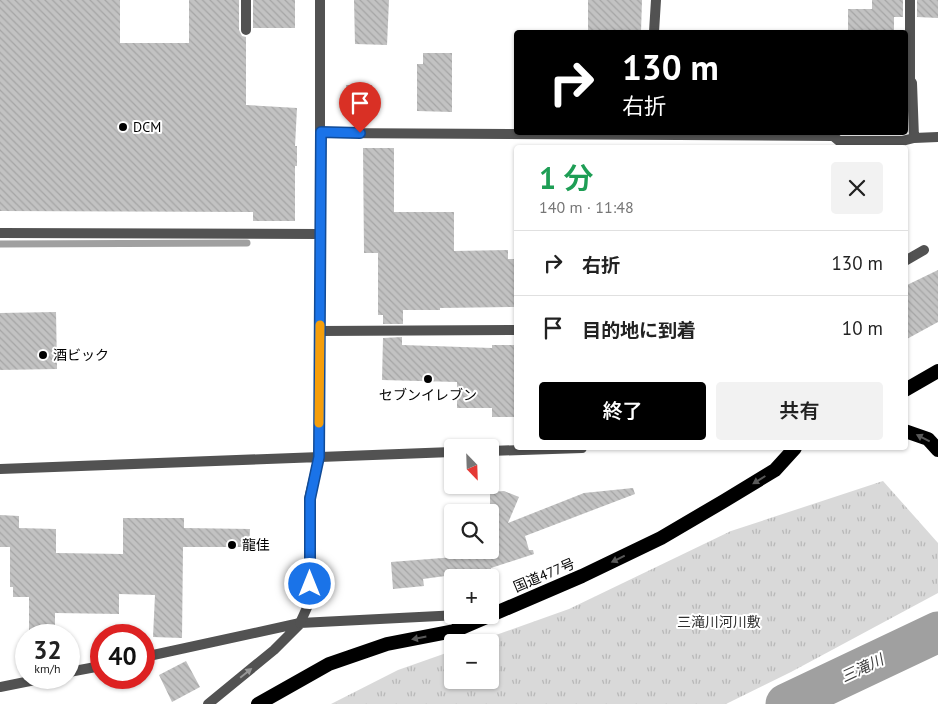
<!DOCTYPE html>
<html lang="ja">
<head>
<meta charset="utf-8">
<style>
	body { margin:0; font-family:"PT Sans","Noto Sans JP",sans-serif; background:#f2f2f2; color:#222; height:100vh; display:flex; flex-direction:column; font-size:19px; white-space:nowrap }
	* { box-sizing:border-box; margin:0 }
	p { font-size:16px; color:#767676 }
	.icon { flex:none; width:28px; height:28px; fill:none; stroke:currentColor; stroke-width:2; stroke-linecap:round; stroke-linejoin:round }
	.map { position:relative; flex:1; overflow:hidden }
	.side { position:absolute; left:514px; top:145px; width:394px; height:305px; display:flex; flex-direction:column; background:#fff; border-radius:5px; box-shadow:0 1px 4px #0004 }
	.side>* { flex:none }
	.hud { position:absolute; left:514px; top:30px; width:394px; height:105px; border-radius:5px; box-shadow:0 1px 4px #0004; background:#000; color:#fff; overflow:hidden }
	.needle { width:32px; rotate:157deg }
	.controls { position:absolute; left:444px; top:439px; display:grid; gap:10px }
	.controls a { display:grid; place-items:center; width:55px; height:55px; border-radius:5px; background:#fff; box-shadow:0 1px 4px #0004; font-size:25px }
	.speed { position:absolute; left:15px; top:624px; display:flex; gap:10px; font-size:25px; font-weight:700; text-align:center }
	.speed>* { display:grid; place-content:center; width:65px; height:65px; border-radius:50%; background:#fff; box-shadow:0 1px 4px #0004; line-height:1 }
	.speed small { font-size:12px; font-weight:400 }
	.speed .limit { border:8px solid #d22; background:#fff; color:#111 }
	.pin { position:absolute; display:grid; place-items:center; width:42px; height:42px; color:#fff; margin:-51px -21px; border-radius:50% 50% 50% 0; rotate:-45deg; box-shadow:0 0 5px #0007 }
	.pin .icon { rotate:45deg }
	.me { position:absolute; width:55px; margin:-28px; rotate:0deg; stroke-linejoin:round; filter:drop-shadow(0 0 4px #0008) }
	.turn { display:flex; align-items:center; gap:18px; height:105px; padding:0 25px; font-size:22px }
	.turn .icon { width:65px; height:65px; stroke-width:2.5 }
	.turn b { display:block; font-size:35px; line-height:42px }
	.round { display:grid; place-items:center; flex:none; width:52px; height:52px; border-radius:5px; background:#f2f2f2 }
	.summary { display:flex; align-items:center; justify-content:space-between; height:85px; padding:0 25px }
	h1 { font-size:30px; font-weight:600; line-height:38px; color:#1e9e55 }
	.action { display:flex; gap:10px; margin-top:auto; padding:10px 25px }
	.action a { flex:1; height:58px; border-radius:5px; background:#000; color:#fff; font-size:20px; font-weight:600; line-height:58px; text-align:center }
	.action a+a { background:#f2f2f2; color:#222 }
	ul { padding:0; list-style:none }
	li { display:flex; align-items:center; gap:15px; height:65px; padding:0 25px; border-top:1px solid #e0e0e0 }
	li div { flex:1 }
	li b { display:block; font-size:19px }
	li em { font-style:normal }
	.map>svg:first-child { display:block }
</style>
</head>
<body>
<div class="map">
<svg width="938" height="704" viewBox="0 0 938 704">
	<defs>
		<pattern id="park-tufts" width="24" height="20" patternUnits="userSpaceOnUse" patternTransform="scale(1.25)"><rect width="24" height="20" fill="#d9d9d9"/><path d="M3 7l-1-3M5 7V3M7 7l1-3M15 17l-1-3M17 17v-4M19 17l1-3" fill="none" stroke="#b8b8b8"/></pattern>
		<pattern id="building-back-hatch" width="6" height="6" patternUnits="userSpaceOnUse" patternTransform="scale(1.25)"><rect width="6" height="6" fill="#c2c2c2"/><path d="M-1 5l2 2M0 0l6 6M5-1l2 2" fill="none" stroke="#a5a5a5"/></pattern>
	</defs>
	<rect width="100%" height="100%" fill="#fff"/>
	<!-- park -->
	<path fill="url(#park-tufts)" d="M883 481 938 543V593L791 672 726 704H331L398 670 452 651V680H490V642H476L569 609 731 531Z"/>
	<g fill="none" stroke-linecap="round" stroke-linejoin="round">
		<!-- stream -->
		<path stroke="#a0a0a0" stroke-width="7" d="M0 244 247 243"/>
		<!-- river -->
		<path stroke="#a0a0a0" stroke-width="41" d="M786 704 938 632"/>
	</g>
	<!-- building -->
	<path fill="url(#building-back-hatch)" d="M0 0H120V43H189V0H239V30L242 36 246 37V105L297 108 295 146H297V166H295V221H253V212L0 211Z
		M253 0H295V28H253Z
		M354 0H389L387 45 355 44Z
		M588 0H642L641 32H588Z
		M872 0H903V17H894V32H848V9H872Z
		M917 0H938V18L917 17Z
		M423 53H452V112L417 111V64H423Z
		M346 85H372V113L346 112Z
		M363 148H394V212H454V251L508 250V259H516V307L440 308V310H403V324H383V315H378V253H364Z
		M938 270V322L905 340V286Z
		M56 312 57 369 0 370V313Z
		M402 337V345L492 348V345H516V417H492V408H457V382L382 380 383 338Z
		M633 488 635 494 525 536 529 550H533L534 554 491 568V569L486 570 489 578H461L460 574 423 579 424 586 393 589 391 562 455 557 452 550H490V492L504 491 519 497 508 523 584 493Z
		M0 515 19 516V528L56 529V553L123 554V518H184V528L250 529 249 547H183L182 638 153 637 155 595 119 594V614L55 613V632L29 631V597H13V587H10V547H0Z
		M186 661 200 687 172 702 159 675Z"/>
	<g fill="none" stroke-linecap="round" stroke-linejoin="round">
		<!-- minor -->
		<path stroke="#525252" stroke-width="10" d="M910 0V80L912 83 914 138
			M246 30V0
			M654 32 656 0
			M321 133 833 136 839 141H902L914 138 938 137
			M0 233 320 234
			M905 261 924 250
			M320 331 516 330
			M144 657 300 623 459 615
			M69 672 101 666
			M0 687 45 678
			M208 704 274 650 300 624"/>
		<!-- tertiary -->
		<path stroke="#525252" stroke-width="10" d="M490 451 582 448
			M0 469 452 452
			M300 623 310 601 309 499 319 457 320 331V0"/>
		<!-- trunk -->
		<path stroke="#000" stroke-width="14" d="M905 390 938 371
			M905 431 928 439 938 450
			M258 704 329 664 387 644 454 631 582 576 661 538 724 501 775 470 795 448"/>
	</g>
	<!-- one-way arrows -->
	<defs><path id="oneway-solid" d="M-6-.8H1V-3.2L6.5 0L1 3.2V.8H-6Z" transform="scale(1.25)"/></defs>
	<g fill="#595959">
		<use href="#oneway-solid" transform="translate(923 438) rotate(-153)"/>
		<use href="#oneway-solid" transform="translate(759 480) rotate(148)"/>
		<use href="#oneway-solid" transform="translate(618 559) rotate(154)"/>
		<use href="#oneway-solid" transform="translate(419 638) rotate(169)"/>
	</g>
	<use fill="#979797" href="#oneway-solid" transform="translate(246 673) rotate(-39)"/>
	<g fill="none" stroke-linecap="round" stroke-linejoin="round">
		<!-- route casing -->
		<g stroke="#114b97" stroke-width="12">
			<path id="route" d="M310 584V499L319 457 321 132 360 133"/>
		</g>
		<!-- route -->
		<use href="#route" stroke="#1a73e8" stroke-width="9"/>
		<!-- slow -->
		<path stroke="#f59e0b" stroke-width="9" d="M319 423 320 325"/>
	</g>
	<!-- markers -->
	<g fill="#000" stroke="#fff" stroke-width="2">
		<circle cx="123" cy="127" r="5"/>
		<circle cx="43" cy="355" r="5"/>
		<circle cx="428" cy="379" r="5"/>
		<circle cx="232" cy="545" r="5"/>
	</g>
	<g text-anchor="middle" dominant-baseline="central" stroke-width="4" stroke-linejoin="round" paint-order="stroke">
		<!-- poi labels -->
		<g font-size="14" fill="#000" stroke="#fff" text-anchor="start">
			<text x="133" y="127">DCM</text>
			<text x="53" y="355">酒ビック</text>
			<text x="428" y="395" text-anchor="middle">セブンイレブン</text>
			<text x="242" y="545">龍佳</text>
		</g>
		<!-- street labels -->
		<g font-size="14" fill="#000" stroke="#fff">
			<text transform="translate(544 575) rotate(-23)">国道477号</text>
		</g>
		<!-- park labels -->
		<g font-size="14" fill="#303030" stroke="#fff">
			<text x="719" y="622">三滝川河川敷</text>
		</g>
		<!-- water labels -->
		<g font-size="15" font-style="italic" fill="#414141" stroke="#fff">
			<text transform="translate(862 668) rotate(-25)">三滝川</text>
		</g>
	</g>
</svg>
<div class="controls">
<a><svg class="needle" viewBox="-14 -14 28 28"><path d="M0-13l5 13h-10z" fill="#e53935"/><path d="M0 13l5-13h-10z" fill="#767676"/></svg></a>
<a><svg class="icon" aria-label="search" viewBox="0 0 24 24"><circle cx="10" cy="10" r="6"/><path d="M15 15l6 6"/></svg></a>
<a>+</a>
<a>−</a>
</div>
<div class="speed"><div>32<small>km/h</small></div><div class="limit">40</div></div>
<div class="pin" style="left:360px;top:133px;background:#d93025"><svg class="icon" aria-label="arrive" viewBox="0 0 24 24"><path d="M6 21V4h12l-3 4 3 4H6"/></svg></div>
<svg class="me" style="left:310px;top:584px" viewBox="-20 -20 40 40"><circle r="17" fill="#1a73e8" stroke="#fff" stroke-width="3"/><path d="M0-11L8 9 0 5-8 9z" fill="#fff"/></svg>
<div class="hud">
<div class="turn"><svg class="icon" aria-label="right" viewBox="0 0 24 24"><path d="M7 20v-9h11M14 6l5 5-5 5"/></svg><div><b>130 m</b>右折</div></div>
</div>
<section class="side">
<div class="summary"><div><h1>1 分</h1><p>140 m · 11:48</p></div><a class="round"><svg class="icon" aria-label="close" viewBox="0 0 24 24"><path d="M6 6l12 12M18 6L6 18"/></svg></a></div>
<ul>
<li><svg class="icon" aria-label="right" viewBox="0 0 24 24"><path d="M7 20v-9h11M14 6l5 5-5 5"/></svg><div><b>右折</b></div><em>130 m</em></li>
<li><svg class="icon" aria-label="arrive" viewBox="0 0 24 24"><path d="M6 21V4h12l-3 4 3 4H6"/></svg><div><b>目的地に到着</b></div><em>10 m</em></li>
</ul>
<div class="action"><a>終了</a><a>共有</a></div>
</section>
</div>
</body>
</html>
